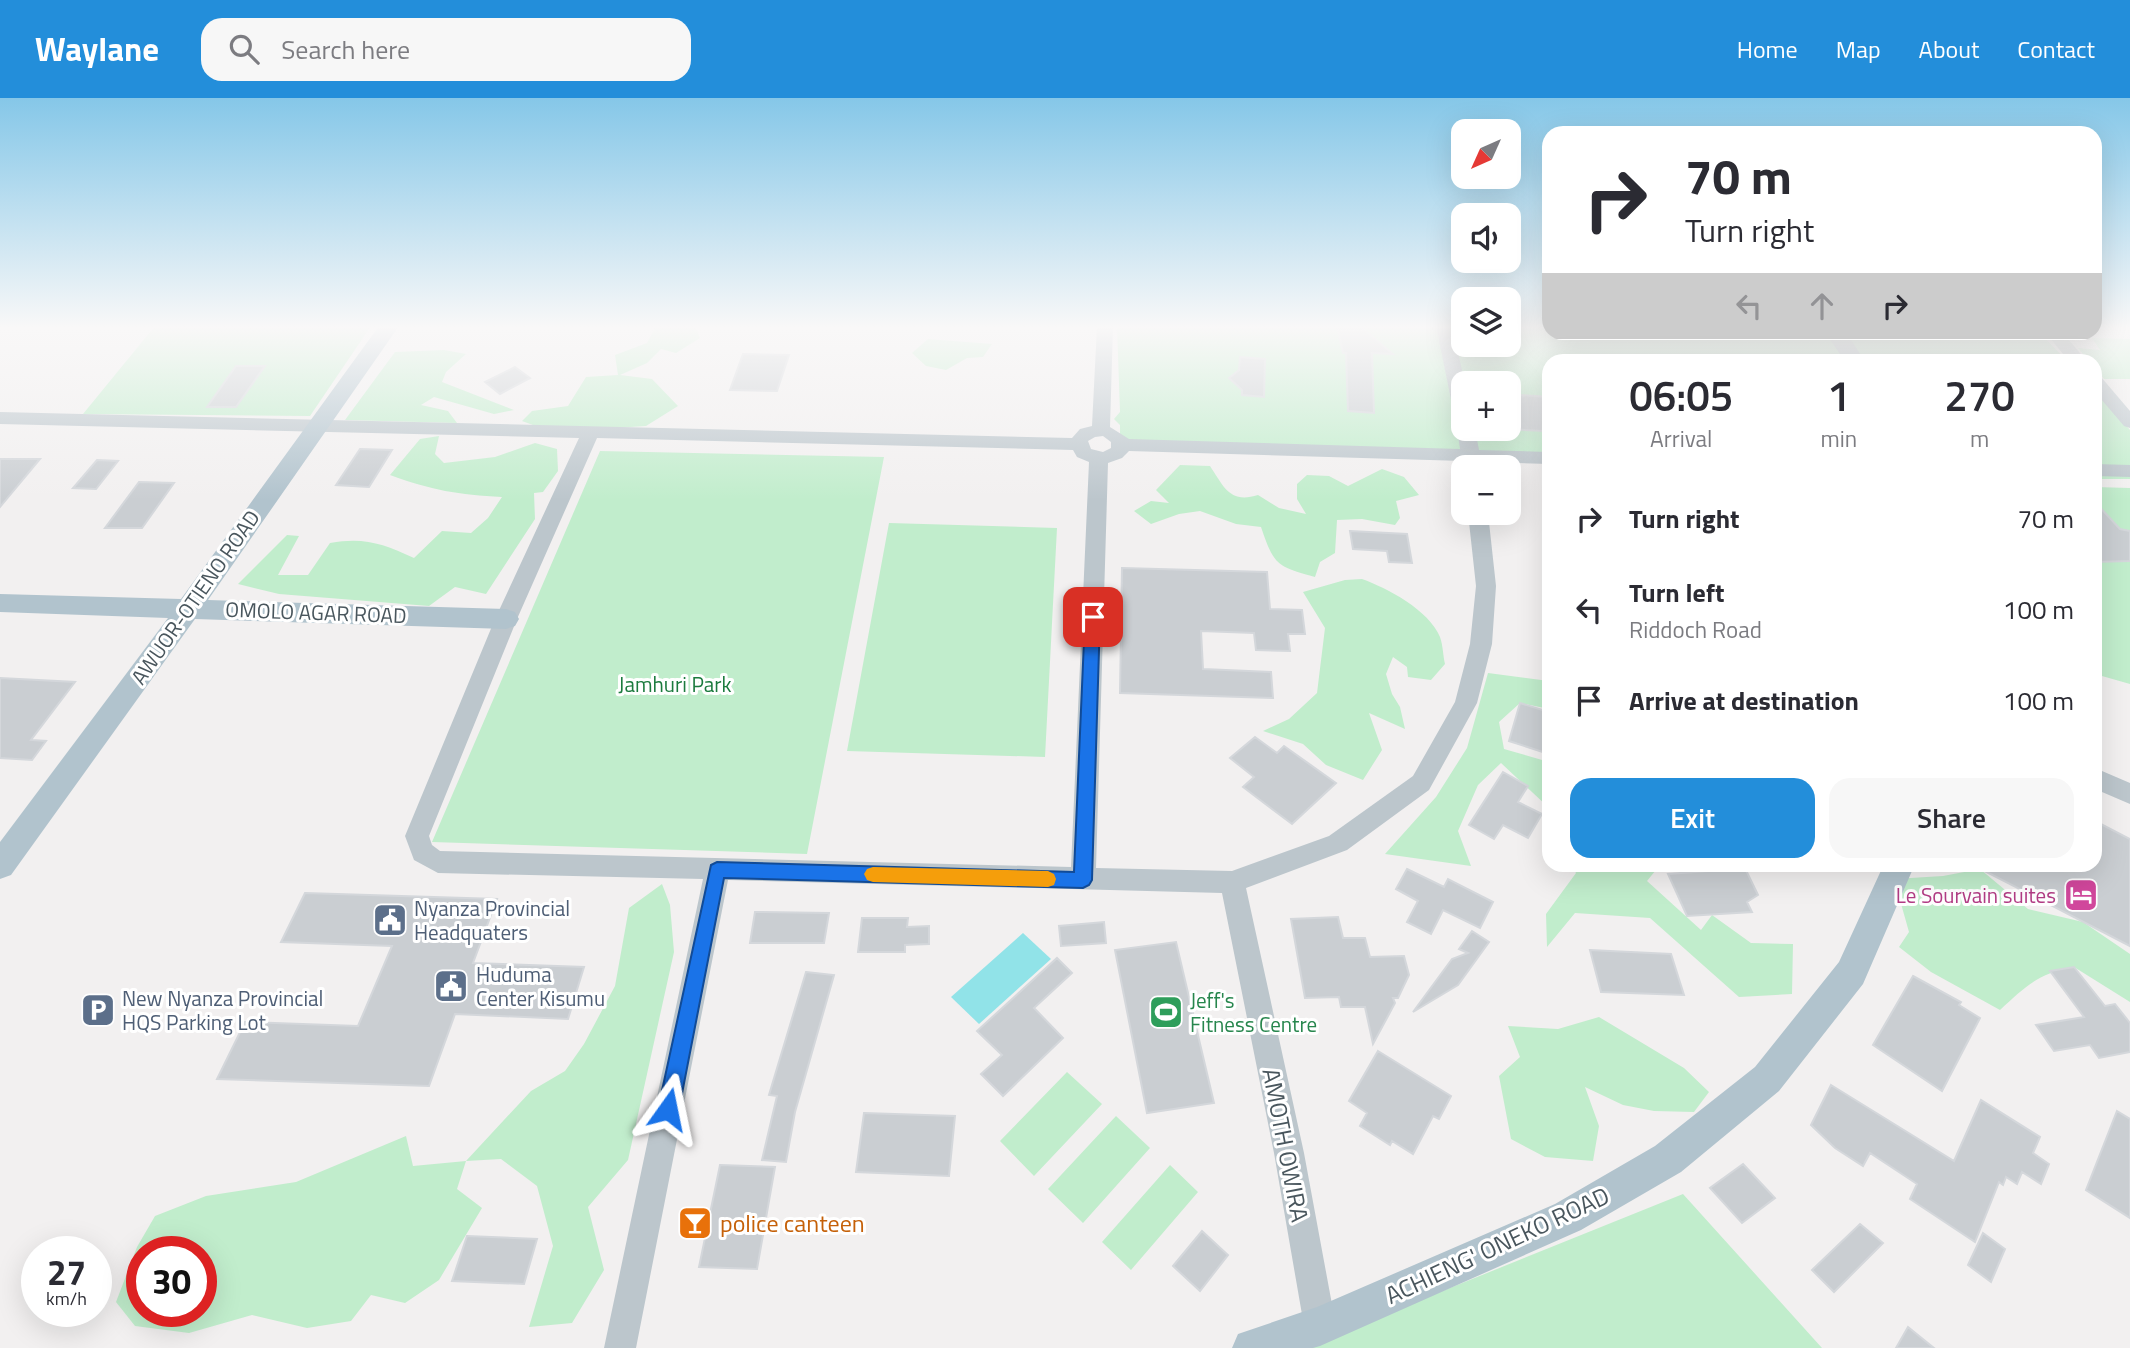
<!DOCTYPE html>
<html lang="en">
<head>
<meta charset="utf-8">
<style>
	body { margin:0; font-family:"Titillium Web",sans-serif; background:#f7f7f7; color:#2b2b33; height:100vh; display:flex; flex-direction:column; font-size:26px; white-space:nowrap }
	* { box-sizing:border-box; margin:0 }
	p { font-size:23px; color:#7c7c81 }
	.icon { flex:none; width:38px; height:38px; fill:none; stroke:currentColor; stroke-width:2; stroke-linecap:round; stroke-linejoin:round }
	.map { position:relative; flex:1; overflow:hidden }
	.details { position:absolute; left:1542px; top:256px; width:560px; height:518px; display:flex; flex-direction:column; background:#fff; border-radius:21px; box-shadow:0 7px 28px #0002 }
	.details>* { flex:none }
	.top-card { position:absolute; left:1542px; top:28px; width:560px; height:214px; border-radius:21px; box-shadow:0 7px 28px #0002; background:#fff; color:#2b2b33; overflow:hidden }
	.needle { width:46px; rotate:225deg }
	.fabs { position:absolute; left:1451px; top:21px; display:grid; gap:14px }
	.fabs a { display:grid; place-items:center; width:70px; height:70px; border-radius:14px; background:#fff; box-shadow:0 7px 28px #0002; font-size:35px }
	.speed { position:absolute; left:21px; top:1138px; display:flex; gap:14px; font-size:35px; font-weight:700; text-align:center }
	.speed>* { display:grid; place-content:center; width:91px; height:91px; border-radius:50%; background:#fff; box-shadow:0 7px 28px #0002; line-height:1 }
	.speed small { font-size:18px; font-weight:400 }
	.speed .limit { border:10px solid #d22; background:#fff; color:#111 }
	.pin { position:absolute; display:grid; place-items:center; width:60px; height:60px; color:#fff; margin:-30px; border-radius:14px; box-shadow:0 4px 10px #0006 }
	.me { position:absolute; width:77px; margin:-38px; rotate:12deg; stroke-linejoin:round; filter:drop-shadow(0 0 5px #0008) }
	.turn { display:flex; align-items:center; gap:24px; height:147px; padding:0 28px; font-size:32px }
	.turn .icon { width:91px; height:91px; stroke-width:2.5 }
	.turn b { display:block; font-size:49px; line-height:60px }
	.lanes { display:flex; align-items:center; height:66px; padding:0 28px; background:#0003; justify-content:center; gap:35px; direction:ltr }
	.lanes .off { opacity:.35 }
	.eta { display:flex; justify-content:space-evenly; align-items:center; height:119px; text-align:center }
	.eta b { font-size:42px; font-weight:600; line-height:49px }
	.cta { display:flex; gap:14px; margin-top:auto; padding:14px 28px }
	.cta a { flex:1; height:80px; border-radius:21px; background:#238eda; color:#fff; font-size:28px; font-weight:600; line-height:80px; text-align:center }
	.cta a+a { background:#f7f7f7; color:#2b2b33 }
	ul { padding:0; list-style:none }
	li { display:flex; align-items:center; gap:21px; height:91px; padding:0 28px }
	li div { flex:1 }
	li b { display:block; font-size:26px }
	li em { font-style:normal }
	header { display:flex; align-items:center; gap:42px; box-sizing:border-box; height:98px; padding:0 35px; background:#238eda; color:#fff }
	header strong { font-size:33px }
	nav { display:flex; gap:38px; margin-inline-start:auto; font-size:24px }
	.search { width:490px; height:63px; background:#f7f7f7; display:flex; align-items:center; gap:18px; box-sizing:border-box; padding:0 24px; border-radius:21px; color:#7c7c81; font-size:26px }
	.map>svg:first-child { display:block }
</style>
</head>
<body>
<header>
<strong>Waylane</strong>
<div class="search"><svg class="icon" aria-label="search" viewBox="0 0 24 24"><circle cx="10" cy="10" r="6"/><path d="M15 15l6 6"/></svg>Search here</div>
<nav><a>Home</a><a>Map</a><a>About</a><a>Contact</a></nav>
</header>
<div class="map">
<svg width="2130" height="1250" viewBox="0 0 2130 1250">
	<rect width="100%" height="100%" fill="#f2f0f0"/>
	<!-- green -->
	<path fill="#c1edcc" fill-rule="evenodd" d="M155 228H371L310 318 83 316Z
		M656 228H695L700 240 676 255 661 251 647 265 620 277 652 281 678 308 646 328 552 334 522 323 532 313 568 308 586 279 618 277 615 257 647 245Z
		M1117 228H1463V247H1508L1509 228H1549V234H1839L1856 262H1549V359L1120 342V327L1114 321 1120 314ZM1463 285H1508V331H1463Z
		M1845 235H2040L2066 262H1860Z
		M2092 240 2130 241V281H2104L2095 270V262H2088L2078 250 2100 252Z
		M928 241 992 246 983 259 967 260 946 272 926 268 912 255Z
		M444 252 466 256 446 274 442 284 514 312 494 316 434 299 421 307 448 313 457 325 345 322 395 254Z
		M2095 289 2130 332V381H2095Z
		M439 338 435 356 444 365 495 359 535 345 557 351 558 373 543 394 534 395 535 421 486 496 455 489 429 508 279 496 238 486 287 437 299 438 278 477H308L330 445C365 439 383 446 414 460L442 433 471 435 488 420 502 399C459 397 431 392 390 377L420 341Z
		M600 353 884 359 807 756 432 744Z
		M1180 367 1210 368C1224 389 1230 406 1258 397L1279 410 1306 416 1297 401V386L1307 377 1329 378 1348 388 1382 371 1404 379 1419 397 1396 403 1400 420 1395 427 1362 421 1337 422 1335 455 1320 464 1315 479C1276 468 1274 467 1261 429L1236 426 1200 413 1179 416 1151 426 1134 413 1151 403 1169 405 1156 392Z
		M2095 389 2130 390V586L2095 576Z
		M889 425 1057 430 1045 659 847 653Z
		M1362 481C1387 490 1429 512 1440 539 1443 547 1443 558 1445 566L1431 582 1408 579 1407 569 1393 559 1386 576 1392 596 1400 609 1405 631 1369 615 1382 652 1363 682 1326 667 1303 646 1263 633 1289 621 1317 595 1325 530 1303 494 1345 482Z
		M1488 575 1549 583V611L1520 605 1499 624 1504 651 1549 664V710L1501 665 1478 687 1458 733 1471 768 1385 756 1436 699 1467 650Z
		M1571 767H1660L1647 783 1701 832 1712 817 1751 845 1793 846 1792 896 1739 899 1650 820 1575 815 1547 849 1546 816 1576 775Z
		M1980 771 2028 811 2083 824 2130 856V904L2074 869C2039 875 2026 888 2000 912L1931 874 1899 849 1909 834 1894 781 1943 778Z
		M662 786 670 807 674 854 628 1062 588 1109 604 1172 572 1225 529 1229 553 1148 537 1088 501 1061 466 1063 457 1091 482 1110 439 1182 405 1205 371 1197 351 1223 307 1230 252 1217 189 1235 135 1228 116 1204 137 1149 155 1118 206 1098 296 1084 406 1038 413 1068 466 1063 531 993 565 973 584 946 615 888 629 810ZM142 1153H201V1213H142Z
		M1599 919 1684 970 1709 994 1694 1014 1654 1013 1623 1007 1585 989 1599 1028 1593 1063 1545 1059 1511 1041 1499 978 1520 959 1508 928 1558 931Z
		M1067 974 1102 1006 1034 1078 1000 1043Z
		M1116 1018 1150 1050 1083 1125 1048 1091Z
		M1170 1067 1198 1094 1131 1172 1102 1144Z
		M1683 1096 1822 1250H1301Z"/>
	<!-- water -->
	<path fill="#91e3e8" d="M1023 835 1051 861 979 926 951 899Z"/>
	<!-- building -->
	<path fill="#caced2" stroke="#d4d7db" stroke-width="2" d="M1337 228H1360L1393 256 1372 255 1374 315 1348 313 1346 255H1343Z
		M743 256 789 257 777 293 730 292Z
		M1240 259 1265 261 1264 299 1242 297V292L1229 280 1239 272Z
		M236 268H265L236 309H207Z
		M515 269 530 280 500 296 485 284Z
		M1508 289 1519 297 1549 299V330L1544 329V333L1508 331Z
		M360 351 392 352 369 389 336 387Z
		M0 361H40L0 409Z
		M97 362 118 363 96 391 73 390Z
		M139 384 174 385 142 430H105Z
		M2095 404 2120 431 2130 433V463L2095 464Z
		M1350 433 1407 436 1412 465 1389 464 1387 453 1353 451Z
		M1122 470 1267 474 1270 511 1302 512 1305 536H1288L1290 553 1256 552 1254 535 1201 533 1203 571 1271 574 1273 600 1120 595Z
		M0 580 75 584 31 642 46 643 32 662 0 660Z
		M1520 605 1549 614V656L1509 643Z
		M1255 639 1277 655 1284 648 1336 685 1292 726 1243 689 1254 679 1230 660Z
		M1503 674 1528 688 1518 704 1542 716 1528 740 1503 727 1494 741 1469 727Z
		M2095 723 2130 741V848L1971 766H2095Z
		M1704 766H1743L1758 797 1747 804 1752 814 1687 818 1668 776 1707 773Z
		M1407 771 1444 789 1448 781 1493 804 1480 830 1443 812 1431 836 1407 824 1418 803 1396 791Z
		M305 795 497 801 473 865 584 869 568 921 455 916 429 988 217 981 245 924 358 928 392 848 281 844Z
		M755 814 829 815 824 845H750Z
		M1338 819 1343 840H1365L1370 859 1404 858 1409 877 1398 900H1393L1395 905 1373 946 1365 909H1341L1339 899 1305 900 1291 821Z
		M862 820H908L907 829 929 828V846L905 847V854H858Z
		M1104 824 1106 845 1061 848 1059 828Z
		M1472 833 1489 844 1458 887 1413 914 1452 861 1468 855 1459 851Z
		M1176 844 1214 1005 1147 1015 1115 852Z
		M1590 852 1671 856 1684 897 1601 894Z
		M1057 860 1072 875 1034 910 1063 940 1003 998 981 976 1002 957 977 933Z
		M2074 869 2105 908 2115 906 2130 925V954L2099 960 2090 947 2054 953 2036 927 2084 919 2050 873Z
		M806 874 834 877 795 1014 786 1064 762 1062 777 998 769 997Z
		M1913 878 1961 904 1959 907 1980 920 1942 993 1873 947Z
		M1378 953 1451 998 1439 1021 1433 1018 1413 1056 1392 1043 1390 1047 1360 1028 1367 1015 1349 1003Z
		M1831 987 1954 1063 1981 1002 2040 1039 2033 1055 2049 1066 2041 1086 2022 1074 2017 1086 2006 1079 2003 1087 1999 1084 1975 1144 1910 1101 1917 1086 1870 1055 1863 1068 1835 1050 1811 1027Z
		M2117 1013 2130 1021V1120L2086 1092Z
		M864 1015 955 1018 949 1078 856 1074Z
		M1743 1066 1775 1100 1742 1125 1710 1090Z
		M720 1067 775 1069 757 1171 699 1169Z
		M1860 1126 1883 1145 1834 1194 1812 1172Z
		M1202 1133 1228 1157 1200 1193 1173 1168Z
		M1983 1135 2005 1151 1991 1184 1968 1167Z
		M467 1138 537 1141 524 1186 452 1183Z
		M1908 1229 1934 1250H1896Z"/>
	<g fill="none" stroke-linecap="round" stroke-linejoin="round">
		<!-- minor -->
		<path fill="#bcc6cc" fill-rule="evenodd" d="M1097 228H1113L1110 329 1129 341 1460 351 1457 331 1463 326V331H1475L1479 352 1549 354V366L1481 364 1482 369H1464L1463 363 1129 353 1122 360 1108 365 1096 770 1232 773 1329 738 1413 678 1455 604 1470 546 1476 488 1468 415H1488L1496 488 1492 546 1477 605 1429 692 1347 752 1246 790 1304 1055 1336 1228 1331 1239 1320 1244 1309 1239 1304 1228 1274 1055 1222 795 728 782 636 1250H604L703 781 438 775 414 762 405 738 495 521 579 340 0 326V314L1072 340 1080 331 1092 328ZM1103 338 1111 344V350L1103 354 1091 351 1088 343 1095 339ZM597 340 1073 352 1077 359 1089 364 1071 769 440 753 432 747 429 738 517 521Z
			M1436 228H1452L1465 285H1463V322L1454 316Z
			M2045 234H2062L2086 262H2068Z
			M2095 278 2101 279 2130 313V330L2124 328 2095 294Z
			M2095 366 2130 367V379L2095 378Z
			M2095 670 2130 685V706L2095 691Z"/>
		<!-- major -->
		<path fill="#b1c3cd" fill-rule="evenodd" d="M379 228H399L208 502 506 511 515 514 519 521 515 528 506 531 195 521 11 777 0 781V744L168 520 0 514V496L181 501Z
			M1825 234H1846L1864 262H1844Z
			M1884 766H1915L1863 886 1779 993 1681 1074 1581 1132 1320 1248 1313 1250H1232L1238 1236 1317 1209 1555 1106 1655 1048 1755 969 1839 864Z"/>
	</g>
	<!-- sky -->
	<linearGradient id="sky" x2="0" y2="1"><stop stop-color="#85c7e8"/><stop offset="0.57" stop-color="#f9f8f8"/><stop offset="1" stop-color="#f9f8f8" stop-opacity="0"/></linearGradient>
	<rect width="2130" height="402" fill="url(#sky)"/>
	<!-- route -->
	<path fill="#1a73e8" stroke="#114b97" stroke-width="2" d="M1093 513 1100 519 1092 782 1089 787 1083 790 724 780 679 1011 676 1018 668 1021 661 1018 658 1011 711 767 717 764 1074 774 1085 519Z"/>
	<!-- slow -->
	<path fill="#f59e0b" d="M873 769 1048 773 1054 776 1056 781 1054 787 1048 789 873 784 867 782 864 776 867 771Z"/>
	<!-- icons -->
	<defs>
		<g id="hotel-square" transform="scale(1.75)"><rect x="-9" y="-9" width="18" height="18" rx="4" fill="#d1479c" stroke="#fff"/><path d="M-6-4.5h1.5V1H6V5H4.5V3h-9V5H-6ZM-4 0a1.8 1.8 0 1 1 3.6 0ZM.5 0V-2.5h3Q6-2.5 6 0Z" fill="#fff"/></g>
		<g id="civic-square" transform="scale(1.75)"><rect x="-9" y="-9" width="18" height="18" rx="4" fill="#5c6f8a" stroke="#fff"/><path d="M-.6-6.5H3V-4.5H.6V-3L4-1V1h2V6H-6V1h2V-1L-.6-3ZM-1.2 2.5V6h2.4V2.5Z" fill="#fff"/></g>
		<g id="parking-square" transform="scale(1.75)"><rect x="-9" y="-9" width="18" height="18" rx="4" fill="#5c6f8a" stroke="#fff"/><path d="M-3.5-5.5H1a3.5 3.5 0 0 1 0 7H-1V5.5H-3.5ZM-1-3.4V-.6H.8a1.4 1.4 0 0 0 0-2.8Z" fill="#fff"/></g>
		<g id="stadium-square" transform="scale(1.75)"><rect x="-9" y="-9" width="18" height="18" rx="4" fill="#2e9e5b" stroke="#fff"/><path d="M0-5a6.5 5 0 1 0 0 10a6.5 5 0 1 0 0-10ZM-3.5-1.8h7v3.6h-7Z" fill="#fff"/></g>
		<g id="bar-square" transform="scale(1.75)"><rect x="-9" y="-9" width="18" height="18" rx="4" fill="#e8710a" stroke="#fff"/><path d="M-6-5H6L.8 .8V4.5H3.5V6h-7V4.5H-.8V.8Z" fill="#fff"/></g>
	</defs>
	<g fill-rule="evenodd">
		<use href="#hotel-square" x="2081" y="797"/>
		<use href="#civic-square" x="390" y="822"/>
		<use href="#civic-square" x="451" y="888"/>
		<use href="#parking-square" x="98" y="912"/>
		<use href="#stadium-square" x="1166" y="914"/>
		<use href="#bar-square" x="695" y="1125"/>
	</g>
	<g text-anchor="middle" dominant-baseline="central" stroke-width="6" stroke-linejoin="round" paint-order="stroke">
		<!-- street labels -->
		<g font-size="21" fill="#49565d" stroke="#fff">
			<text transform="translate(195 499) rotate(-55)">AWUOR-OTIENO ROAD</text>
			<text transform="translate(316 514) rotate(2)">OMOLO AGAR ROAD</text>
		</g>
		<!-- park labels -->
		<g font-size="21" fill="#1c7b3e" stroke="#fff">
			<text x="675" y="586">Jamhuri Park</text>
		</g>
		<!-- hotel labels -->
		<g font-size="21" fill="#b23c85" stroke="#fff" text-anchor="end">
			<text x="2056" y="797">Le Sourvain suites</text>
		</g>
		<!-- service labels -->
		<g font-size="21" fill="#4e5e75" stroke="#fff" text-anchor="start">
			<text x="414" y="810">Nyanza Provincial<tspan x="414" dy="24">Headquaters</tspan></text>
			<text x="476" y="876">Huduma<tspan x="476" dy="24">Center Kisumu</tspan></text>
			<text x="122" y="900">New Nyanza Provincial<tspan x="122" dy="24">HQS Parking Lot</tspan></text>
		</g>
		<!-- leisure labels -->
		<g font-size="21" fill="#27864d" stroke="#fff" text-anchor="start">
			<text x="1190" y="902">Jeff's<tspan x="1190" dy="24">Fitness Centre</tspan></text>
		</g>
		<!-- near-street labels -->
		<g font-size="24" fill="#49565d" stroke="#fff">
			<text transform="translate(1286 1047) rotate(79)">AMOTH OWIRA</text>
			<text transform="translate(1497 1147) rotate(-25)">ACHIENG' ONEKO ROAD</text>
		</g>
		<!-- near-food labels -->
		<g font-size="24" fill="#c56008" stroke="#fff" text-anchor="start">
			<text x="720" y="1125">police canteen</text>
		</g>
	</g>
</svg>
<div class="fabs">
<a><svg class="needle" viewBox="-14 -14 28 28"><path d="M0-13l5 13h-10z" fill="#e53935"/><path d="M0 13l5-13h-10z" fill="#7c7c81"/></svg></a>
<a><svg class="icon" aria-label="sound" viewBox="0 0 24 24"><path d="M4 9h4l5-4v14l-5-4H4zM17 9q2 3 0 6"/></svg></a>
<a><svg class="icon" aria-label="layers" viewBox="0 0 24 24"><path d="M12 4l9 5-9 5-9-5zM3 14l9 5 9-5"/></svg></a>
<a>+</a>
<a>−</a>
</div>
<div class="speed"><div>27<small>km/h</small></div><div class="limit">30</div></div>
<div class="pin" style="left:1093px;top:519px;background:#d93025"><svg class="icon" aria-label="arrive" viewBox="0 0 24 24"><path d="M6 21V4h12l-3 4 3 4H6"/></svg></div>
<svg class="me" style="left:668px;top:1011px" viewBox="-20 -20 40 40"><path d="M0-17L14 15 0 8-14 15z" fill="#1a73e8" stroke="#fff" stroke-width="4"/></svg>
<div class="top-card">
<div class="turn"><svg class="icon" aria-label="right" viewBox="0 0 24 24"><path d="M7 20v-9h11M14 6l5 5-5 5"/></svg><div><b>70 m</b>Turn right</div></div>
<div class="lanes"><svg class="icon off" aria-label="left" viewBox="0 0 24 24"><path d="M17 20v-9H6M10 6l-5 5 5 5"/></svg><svg class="icon off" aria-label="ahead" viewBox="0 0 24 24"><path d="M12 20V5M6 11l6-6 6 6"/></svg><svg class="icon" aria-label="right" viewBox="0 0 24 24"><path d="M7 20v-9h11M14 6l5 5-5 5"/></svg></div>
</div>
<section class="details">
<div class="eta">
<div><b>06:05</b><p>Arrival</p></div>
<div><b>1</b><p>min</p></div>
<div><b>270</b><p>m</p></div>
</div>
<ul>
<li><svg class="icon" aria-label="right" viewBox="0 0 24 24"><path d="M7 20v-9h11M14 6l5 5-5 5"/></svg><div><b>Turn right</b></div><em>70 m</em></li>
<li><svg class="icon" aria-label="left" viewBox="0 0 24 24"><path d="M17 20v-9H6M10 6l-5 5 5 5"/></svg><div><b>Turn left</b><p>Riddoch Road</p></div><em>100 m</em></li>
<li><svg class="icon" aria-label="arrive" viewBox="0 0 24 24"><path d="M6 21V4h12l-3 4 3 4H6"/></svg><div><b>Arrive at destination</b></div><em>100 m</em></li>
</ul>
<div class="cta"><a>Exit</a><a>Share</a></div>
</section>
</div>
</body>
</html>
